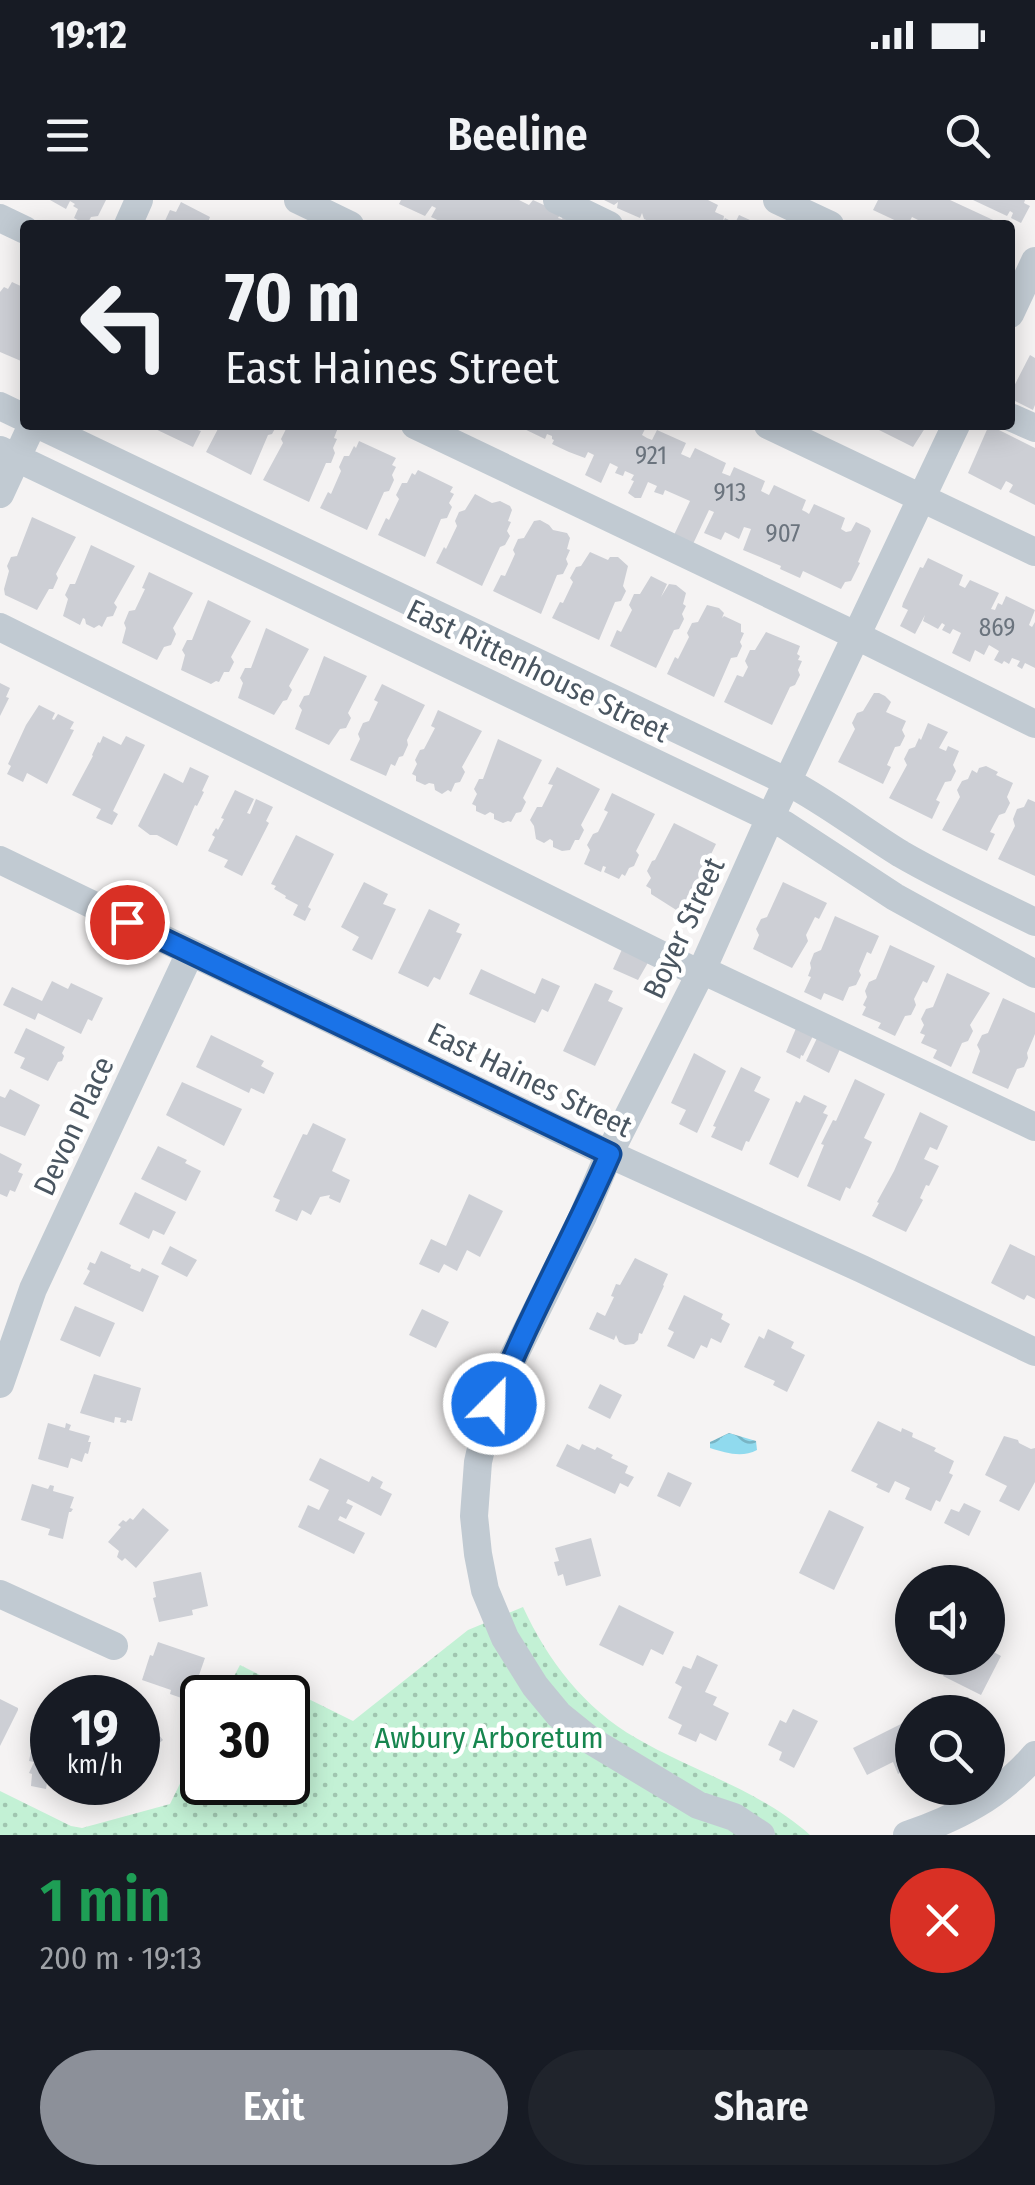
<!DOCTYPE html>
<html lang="en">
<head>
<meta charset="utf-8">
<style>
	body { margin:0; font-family:"Fira Sans Condensed",sans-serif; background:#20242c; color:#f1f3f6; height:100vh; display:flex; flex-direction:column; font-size:38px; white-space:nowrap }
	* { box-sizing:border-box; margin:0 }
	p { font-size:32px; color:#9ea1a6 }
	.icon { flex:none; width:55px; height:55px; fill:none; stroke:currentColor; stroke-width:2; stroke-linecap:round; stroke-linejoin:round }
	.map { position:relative; height:1635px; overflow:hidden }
	.details { display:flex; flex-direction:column; background:#171b24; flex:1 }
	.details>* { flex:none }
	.guide { position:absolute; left:20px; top:20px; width:995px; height:210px; border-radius:10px; box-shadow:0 5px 25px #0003; background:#171b24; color:#f1f3f6; overflow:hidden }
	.buttons { position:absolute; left:895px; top:1365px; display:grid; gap:20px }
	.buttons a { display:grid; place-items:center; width:110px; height:110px; border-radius:50%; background:#171b24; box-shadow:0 5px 25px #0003; font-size:50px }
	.speed { position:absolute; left:30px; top:1475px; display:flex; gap:20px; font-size:50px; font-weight:700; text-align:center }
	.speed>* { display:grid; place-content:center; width:130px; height:130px; border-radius:50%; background:#171b24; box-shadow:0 5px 25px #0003; line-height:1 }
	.speed small { font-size:25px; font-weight:400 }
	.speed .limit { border:5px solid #111; border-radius:15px; background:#fff; color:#111 }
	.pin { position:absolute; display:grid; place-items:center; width:85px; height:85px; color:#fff; margin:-42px; border:5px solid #fff; border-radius:50%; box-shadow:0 2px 10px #0007 }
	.me { position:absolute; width:110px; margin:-55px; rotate:23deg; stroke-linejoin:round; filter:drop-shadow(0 0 8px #0008) }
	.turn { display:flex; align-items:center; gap:35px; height:210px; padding:0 40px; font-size:45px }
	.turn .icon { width:130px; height:130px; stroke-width:2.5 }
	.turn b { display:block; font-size:70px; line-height:85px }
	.round { display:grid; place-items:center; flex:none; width:105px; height:105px; border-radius:52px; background:#20242c }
	.headline { display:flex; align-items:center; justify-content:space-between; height:170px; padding:0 40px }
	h1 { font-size:60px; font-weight:600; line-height:75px; color:#1e9e55 }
	.button { display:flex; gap:20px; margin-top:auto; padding:20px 40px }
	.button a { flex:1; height:115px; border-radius:60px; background:#8c9099; color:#fff; font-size:40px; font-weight:600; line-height:115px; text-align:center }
	.button a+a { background:#20242c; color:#f1f3f6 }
	.status { display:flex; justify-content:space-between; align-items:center; height:70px; padding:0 50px; background:#171b24; direction:ltr }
	.status svg { height:28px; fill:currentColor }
	header { display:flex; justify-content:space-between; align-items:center; height:130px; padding:0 40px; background:#171b24; font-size:45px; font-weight:600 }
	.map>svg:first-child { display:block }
</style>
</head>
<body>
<div class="status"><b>19:12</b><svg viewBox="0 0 49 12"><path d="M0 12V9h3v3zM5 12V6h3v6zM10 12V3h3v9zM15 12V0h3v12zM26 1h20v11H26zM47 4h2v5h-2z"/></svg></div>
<header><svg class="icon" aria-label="menu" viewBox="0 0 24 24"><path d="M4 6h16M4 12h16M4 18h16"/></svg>Beeline<svg class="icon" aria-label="search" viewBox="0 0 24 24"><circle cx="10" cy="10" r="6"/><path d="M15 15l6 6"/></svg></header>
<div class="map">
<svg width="1035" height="1635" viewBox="0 0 1035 1635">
	<defs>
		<pattern id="park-dots" width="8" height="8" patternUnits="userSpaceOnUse" patternTransform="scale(2.5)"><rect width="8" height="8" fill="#c3f1d5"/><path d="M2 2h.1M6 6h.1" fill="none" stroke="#a0c6b0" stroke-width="1.8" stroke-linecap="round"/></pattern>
		<pattern id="water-waves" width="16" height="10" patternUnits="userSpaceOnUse" patternTransform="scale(2.5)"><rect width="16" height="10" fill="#90daee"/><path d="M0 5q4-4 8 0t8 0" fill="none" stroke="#78b4c4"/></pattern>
	</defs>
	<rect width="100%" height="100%" fill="#f5f3f3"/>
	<!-- park -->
	<path fill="url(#park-dots)" d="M523 1407C548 1461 584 1508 636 1538 694 1572 760 1590 810 1635H0V1591L71 1626 82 1628 170 1604 202 1539V1582H288V1498L223 1497 240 1465 353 1521 468 1430Z"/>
	<!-- water -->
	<path fill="url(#water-waves)" d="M729 1233 756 1241 757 1250C742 1258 726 1253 710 1248V1242Z"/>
	<!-- building -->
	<path fill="#cdcfd5" d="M50 0H106L98 16 91 17 87 25 74 18 78 9 73 6 75 4 70 1 66 9Z
		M401 0H519L529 5 533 0 561 13 558 18 562 19 564 15 585 25H448L431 17 436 8 432 6 425 16 399 4Z
		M604 0H708L718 5 715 12 724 16 723 22 725 18 735 23 739 15 761 25H661L656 20 651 22 644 19 642 13 640 18 617 8 618 2 614 5Z
		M878 0H950L1004 25H928L912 17 908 25H905L873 10Z
		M973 0H1025L1024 3 1030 6 1021 23 1011 18 1013 13 1010 11 1007 16Z
		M181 2 210 17 207 25H163L170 10 176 12Z
		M12 82 25 88 21 95 25 97V153L21 161 0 152V92L4 87 8 89Z
		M1030 155 1035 158V205L1033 210 1013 200 1015 196 1010 194Z
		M147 225H201L198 230 201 231 193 247Z
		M220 225H277L272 234 268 235 251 275 206 252Z
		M293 225H339L334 238 337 239 333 248 335 253 331 263H326L309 302 263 280 283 243 281 239 286 229Z
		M516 225H647L642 235 647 238 652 240 657 230 686 243 681 254 690 258 695 248 726 263 722 273 730 276 734 267 765 281 761 291 769 295 774 285 806 300 802 310 806 312 809 314 814 304 845 318 841 329 846 332 851 331 856 322 869 328 871 331 858 362 860 363 851 381 845 382 841 389 803 371 800 378 780 369 781 366 743 350 751 329 744 327 739 339 725 332 721 340 704 333 714 312 709 310 693 344 674 335 690 301 665 290 663 295 654 292 657 286 648 282 641 298H635L628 293 634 281 631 280 634 275 625 271 623 276 615 273 618 267 610 263 601 283 585 275 594 255 588 252 585 258 569 252 552 244 554 240 552 239V236L547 234 545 239Z
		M882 225H927L913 247 879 230Z
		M989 225 1035 248V305L1009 292 1013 285 1010 283 1006 281 1001 290 968 273Z
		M359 241 396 258 392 265 396 267 392 275 394 280 389 291 384 292 367 330 320 308 328 292 331 294 341 271 339 267 344 256H349L354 246 356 248Z
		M418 270 453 287 450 292 454 294 449 303 452 307 447 318 441 319 425 357 378 335 386 318 389 320 399 299 396 295 402 283H407L412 273 415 275Z
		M475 294 492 303 500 301 510 306 512 310 508 321 511 322 507 331 510 336 505 345 500 347 482 386 436 363 444 347 446 349 457 326 455 321 459 312 465 310Z
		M32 317 76 337 56 374 58 378 53 389H49L37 410 5 395 4 389 9 371 7 366 11 357 17 356Z
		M540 320 549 325 553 330 567 333 570 338 567 349 570 350 566 359 568 364 563 374 557 375 541 414 493 391 501 375 505 376 515 354 513 350 518 339 524 338 534 321Z
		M91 345 135 366 114 403 117 407 113 416 107 417 102 427 99 425 94 428 86 424 85 419 83 418 80 425 63 416 68 399 65 395 70 384H75Z
		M590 352 608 360 610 357H618L628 366 623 386 626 391 621 401 615 402 599 440 552 418 560 402 563 403 573 382 570 378 576 367 581 366Z
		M928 358 963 375 959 385 965 388 970 380 999 393 991 409 995 410 998 403 1002 405 1006 396 1035 410 1029 425 1032 427 1035 422V468L1025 463 1022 469 1017 466 1020 461 1012 458 1009 464 1004 461 1002 464 994 460 999 451 989 445 984 455 975 450 970 462 952 453 961 433 953 429 950 434 942 430 945 425 942 423 938 429 923 421 925 415 915 434 900 426 908 410 902 407 903 403 920 367 923 368Z
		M149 372 193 393 173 428 176 434 171 445 164 447 157 460 122 443 126 428 124 423 129 411 135 410 145 389 142 388Z
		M651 376 667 384 661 397 669 384 676 385 686 393 683 404 686 406 682 414 684 419 679 429 674 430 656 468 610 446 617 430 621 432 632 410 629 405 634 394H640Z
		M208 400 251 421 231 457 234 462 229 472H224L219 482 216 481 211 484 181 470 185 455 182 450 187 440H192Z
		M707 405 719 408 724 413 722 418 724 416 741 424V432L744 433 740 442 742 446 737 457 731 458 714 497 667 474 675 457 678 459 689 437 687 433 692 423 698 422Z
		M266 428 309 449 289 486 292 490 287 500 283 501 274 515 238 498 243 483 240 478 245 468H251Z
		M766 432 800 446 797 454 800 456 798 460 802 461 798 470 800 475 795 485 790 487 772 525 724 502 737 475 743 477 748 467 745 461 750 450H755Z
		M324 456 367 476 348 513 351 518 346 528 340 529 329 545 295 529 302 510 299 506 304 496 309 495Z
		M0 483 10 488 6 497 9 498 0 516Z
		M382 484 425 505 407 540 408 545 403 556 399 557 395 566 391 564 386 576 350 560 360 539 358 534 363 523 369 521 378 502 374 500Z
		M874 493H879L885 496 891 502 886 512 906 521 902 530 905 536 900 546 895 547 887 565 891 567 883 584 838 562 855 529 852 523 857 513 863 511Z
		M39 505 55 513 52 519 54 520 58 514 74 522 70 529 74 530 47 584 27 573 23 582 7 574 11 566 8 564 26 525Z
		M438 510 482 531 462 567 465 572 460 582 455 583 451 592 448 590 442 594 435 590 434 584 429 583 425 585 416 581V576L412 574 417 564 415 560 420 550 424 549 435 528 431 526Z
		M928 523 948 532 939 548 946 551 948 546 959 551 953 565 956 571 951 581 945 582 936 600 940 602 932 619 889 598 907 565 904 559 909 549 915 547 919 538 921 540Z
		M103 536 121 545 126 536 145 545 113 611 118 614 112 625 96 618 101 609 72 595 93 556 92 555 98 542 100 543Z
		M498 539 542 560 523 598 526 602 521 612 516 613 511 622 508 621 503 623 494 619V614L490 612 485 615 476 611V606L472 604 477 594 474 589 479 579H483Z
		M986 566 998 572 996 575 1013 583 1007 597 1010 603 1005 613 999 615 990 632 995 634 987 651 942 630 960 597 957 590 962 581 968 579 972 570 977 573 979 568Z
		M190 567 209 576 202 591 204 592 197 606 195 605 177 646 157 635H150L138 626 164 573 183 583Z
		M557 567 600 589 581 625 584 630 579 640H575L570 650 562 651 553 647V641L550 639 544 643 536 639 534 626 530 620 537 607H542L553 585 548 584Z
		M235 590 254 599 247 613 250 614 256 599 273 607 266 621 269 623 242 676 224 667 228 660 208 651 215 637 212 635 216 628 218 630 224 619 221 618Z
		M612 593 655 614 636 651 639 655 634 666 629 668 625 676 622 674 619 679 604 672 606 667 603 666 601 672 584 664 590 650 587 645 593 634 598 632 608 612 604 610Z
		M1028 599 1035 602V676L998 659 1015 626 1013 619 1017 609 1024 607Z
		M674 623 716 644 698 681 700 685 696 695 690 696 681 713 651 694V689L646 686 651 678 647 671 652 661 655 660Z
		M296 635 334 654 308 707 311 709 305 721 293 715 298 705 285 698 286 696 274 689 276 686 271 684Z
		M364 682 388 694 383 704 396 709 372 760 352 750 359 737 341 727Z
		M783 682 827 703 819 719 815 717 806 735 808 741 792 768 753 749 759 735 756 729 761 719 767 717Z
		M429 709 460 724 456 732 462 734 440 780 434 777 428 787 398 773Z
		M835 716 879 736 871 754 867 752 859 771 861 775 856 785 849 787 843 801 824 793 821 800 804 792 811 777 808 776 811 768 810 763 814 753 821 750Z
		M624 745 650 759 638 780 613 769Z
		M890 745 935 766 927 783 923 781 914 799 916 805 911 815 905 816 895 836 878 828 881 823 862 815 866 807 863 805 867 797 865 791 869 782 876 779Z
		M481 769 535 794 542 778 560 786 548 812 542 809 535 823 469 794Z
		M947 773 990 793 970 825 973 831 968 841 962 843 951 867 933 858 937 850 921 843 925 835 920 833 924 825 921 819 926 809 933 807Z
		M52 781 68 789 71 783 103 798 92 821 88 819 81 834 38 813 35 820 3 805 12 787 42 801Z
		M595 783 613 791 608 801 623 808 595 866 563 851Z
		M1003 798 1035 813V834L1027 853 1028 858 1024 867 1017 869 1008 889 972 873 980 851 977 845 982 835 988 833Z
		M797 826 814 834 803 856 801 855 800 859 786 852Z
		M26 828 65 847 62 853 64 856 62 861 58 862 48 881 20 868 25 858 14 853Z
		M211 835 264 861 261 866 274 873 264 894 251 888 249 893 196 867Z
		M818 836 841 847 829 873 806 861Z
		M694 853 726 871 697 933 679 924 686 910 671 903Z
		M741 867 761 877 754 891 770 899 749 942 746 941 742 951 711 937 716 927 713 926Z
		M855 879 885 894 864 938 872 942 850 989 846 987 840 1001 807 986 824 945 821 944 833 920 836 921Z
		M182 882 242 909 224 946 166 915Z
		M10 889 40 905 25 936 0 926V896L5 898Z
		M804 895 827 906 823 913 828 915 798 978 769 964 796 901 800 903Z
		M920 912 948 926 937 950 930 947 924 959 939 966 929 986 926 985 920 998 923 1000 906 1032 872 1016 879 1003 877 1002 894 971Z
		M313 923 346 939 332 971 350 980 340 1003 329 998 330 995 320 997 311 1015 302 1010 297 1021 275 1011 280 1000 273 997 303 934 307 935Z
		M158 946 187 960 185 963 201 971 186 1001 141 979Z
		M0 953 22 964 18 972 23 974 15 992 10 990 7 997 0 994Z
		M135 992 176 1012 164 1035 153 1030 149 1039 119 1024Z
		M469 994 503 1011 480 1057 467 1050 457 1071 444 1064 439 1073 419 1064 431 1039 446 1046Z
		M1010 1044 1035 1056V1099L1027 1095 1024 1100 991 1083Z
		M170 1046 197 1060 187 1077 161 1064Z
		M101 1051 131 1065 130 1068 140 1072 142 1068 159 1076 143 1112 83 1084 90 1071 87 1069 90 1062 95 1064Z
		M635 1058 668 1074 663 1085 664 1086 642 1134 639 1133 638 1140 634 1144 625 1145 619 1142 616 1135 614 1140 589 1129 597 1112 605 1116 614 1097 611 1096 616 1084 620 1085Z
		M684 1095 723 1114 721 1119 730 1124 721 1143 711 1138 707 1148 701 1145 694 1159 667 1146 674 1132 668 1129Z
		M75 1106 115 1123 100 1157 60 1140Z
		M422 1109 449 1122 436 1148 409 1135Z
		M768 1129 794 1142 791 1148 805 1155 787 1192 773 1185 775 1181 744 1167 759 1136 764 1139Z
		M94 1174 141 1188 132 1221 127 1220 126 1223 120 1222 121 1218 115 1217 114 1223 80 1213Z
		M600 1184 622 1195 610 1219 588 1208Z
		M878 1221 901 1232 902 1228 913 1233 912 1237 936 1248 934 1251 954 1261 949 1273 953 1275 940 1302 936 1300 931 1311 905 1299 910 1288 895 1281 889 1293 876 1287 878 1284 851 1271Z
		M48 1223 65 1228 66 1223 71 1225 69 1230 90 1236 88 1242H91L88 1254 85 1253 82 1262 71 1258 68 1268 38 1259Z
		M1004 1236 1018 1240 1019 1243 1031 1249 1035 1248V1282L1019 1311 999 1301 1007 1286 985 1275Z
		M567 1244 579 1250 582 1244 595 1250 597 1247 613 1255 611 1258 628 1266 625 1273 634 1277 628 1287 620 1283 615 1294 556 1266Z
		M320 1258 369 1282 372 1276 383 1282 380 1288 392 1294 381 1316 348 1299 346 1303 353 1306 346 1319 340 1316 338 1320 365 1333 354 1354 298 1327 308 1305 319 1310 329 1290 309 1280Z
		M668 1272 692 1283 680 1307 657 1296Z
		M32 1284 48 1289 50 1285 54 1286 53 1291 74 1297 70 1308 73 1309 71 1312H69L63 1339 48 1335 50 1329 21 1320Z
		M964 1303 981 1311 969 1336 944 1323 951 1309 959 1312Z
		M143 1308 169 1330 136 1368 125 1358 122 1361 117 1357 119 1351 108 1342 121 1327 118 1325 123 1320 126 1322 130 1318 133 1320Z
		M829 1310 864 1327 834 1390 799 1373Z
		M591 1338 601 1376 566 1386 563 1374 558 1376 554 1362 559 1361 555 1348Z
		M201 1372 208 1406 192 1410 193 1415 159 1422 153 1398 156 1397 153 1382Z
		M619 1405 674 1432 663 1455 651 1449 643 1466 599 1445Z
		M158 1442 205 1458 190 1501 170 1494 171 1490 142 1480 150 1455 153 1456Z
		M988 1449 1001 1456 981 1495 943 1476 953 1458H988Z
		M697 1455 718 1465 705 1492 717 1497 713 1505 729 1513 716 1541 700 1533 696 1542 678 1534 682 1525 668 1518 682 1487 675 1483 683 1466 691 1469Z
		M0 1499 18 1508V1510L0 1546Z
		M138 1509 163 1540 149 1552 152 1556 139 1567Z
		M793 1509 818 1521 794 1568 779 1560 782 1552 768 1545 780 1520 786 1523Z
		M907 1521 909 1524 912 1522V1566L898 1574 893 1562 867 1575 853 1548Z
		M36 1526 52 1530V1584L47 1583 46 1589 31 1586 32 1574 29 1573 34 1562 29 1561Z"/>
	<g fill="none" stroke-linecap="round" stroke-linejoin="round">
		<!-- minor -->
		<path stroke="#c1cad2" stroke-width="28" d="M298 0 350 25
			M557 0 609 25
			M777 0 830 25
			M0 18 25 30
			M128 25 139 0
			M1010 114 1035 61
			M0 206 25 218
			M1010 217 1035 228
			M39 225 788 582C828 603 862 630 901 654 944 679 990 700 1035 722
			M415 225 857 436 1035 524
			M768 225 1035 352
			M0 250 785 625 895 697 1035 774
			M0 294 32 225
			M0 427 700 774
			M0 660 609 954 862 1069 1035 1152
			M702 770 1035 927
			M0 1184 33 1089 190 753
			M0 1394 114 1446
			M761 1635 734 1617 698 1605 590 1540 559 1515 535 1486 505 1438 485 1390 478 1354 474 1316 478 1262 486 1227 509 1166 583 1016 609 954 702 770 770 618 956 225
			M907 1635C957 1618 1000 1596 1035 1555"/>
	</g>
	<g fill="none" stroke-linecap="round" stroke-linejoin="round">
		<!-- route casing -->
		<g stroke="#114b97" stroke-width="25">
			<path id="route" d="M127 722 610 954C573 1039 527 1119 494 1204"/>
		</g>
		<!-- route -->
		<use href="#route" stroke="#1a73e8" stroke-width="18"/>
	</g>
	<g text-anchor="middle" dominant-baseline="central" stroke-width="9" stroke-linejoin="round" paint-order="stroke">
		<!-- number labels -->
		<g font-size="25" fill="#6b747e">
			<text x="651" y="256">921</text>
			<text x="730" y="293">913</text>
			<text x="783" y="334">907</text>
			<text x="997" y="428">869</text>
		</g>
		<!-- street labels -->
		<g font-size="30" fill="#4a5661" stroke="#fff">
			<text transform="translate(538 471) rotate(26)">East Rittenhouse Street</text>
			<text transform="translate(684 728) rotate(-65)">Boyer Street</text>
			<text transform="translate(530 880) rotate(26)">East Haines Street</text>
			<text transform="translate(74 926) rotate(-65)">Devon Place</text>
		</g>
		<!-- park labels -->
		<g font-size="30" fill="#17864f" stroke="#fff">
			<text x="489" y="1538">Awbury Arboretum</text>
		</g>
	</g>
</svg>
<div class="buttons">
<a><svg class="icon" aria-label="sound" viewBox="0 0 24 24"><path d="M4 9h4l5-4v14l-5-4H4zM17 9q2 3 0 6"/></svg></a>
<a><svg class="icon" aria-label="search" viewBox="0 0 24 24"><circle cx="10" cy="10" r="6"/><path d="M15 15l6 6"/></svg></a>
</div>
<div class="speed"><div>19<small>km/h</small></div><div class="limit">30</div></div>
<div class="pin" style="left:127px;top:722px;background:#d93025"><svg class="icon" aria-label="arrive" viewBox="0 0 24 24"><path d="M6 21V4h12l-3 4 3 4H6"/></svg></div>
<svg class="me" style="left:494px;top:1204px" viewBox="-20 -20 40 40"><circle r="17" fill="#1a73e8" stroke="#fff" stroke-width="3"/><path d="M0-11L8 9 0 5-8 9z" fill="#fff"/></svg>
<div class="guide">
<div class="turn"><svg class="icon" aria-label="left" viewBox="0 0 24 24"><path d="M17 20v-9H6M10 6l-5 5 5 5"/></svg><div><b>70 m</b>East Haines Street</div></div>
</div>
</div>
<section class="details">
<div class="headline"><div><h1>1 min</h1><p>200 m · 19:13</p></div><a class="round" style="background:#d93025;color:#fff"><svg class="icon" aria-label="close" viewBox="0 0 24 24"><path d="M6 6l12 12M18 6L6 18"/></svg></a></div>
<div class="button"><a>Exit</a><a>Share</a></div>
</section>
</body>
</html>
